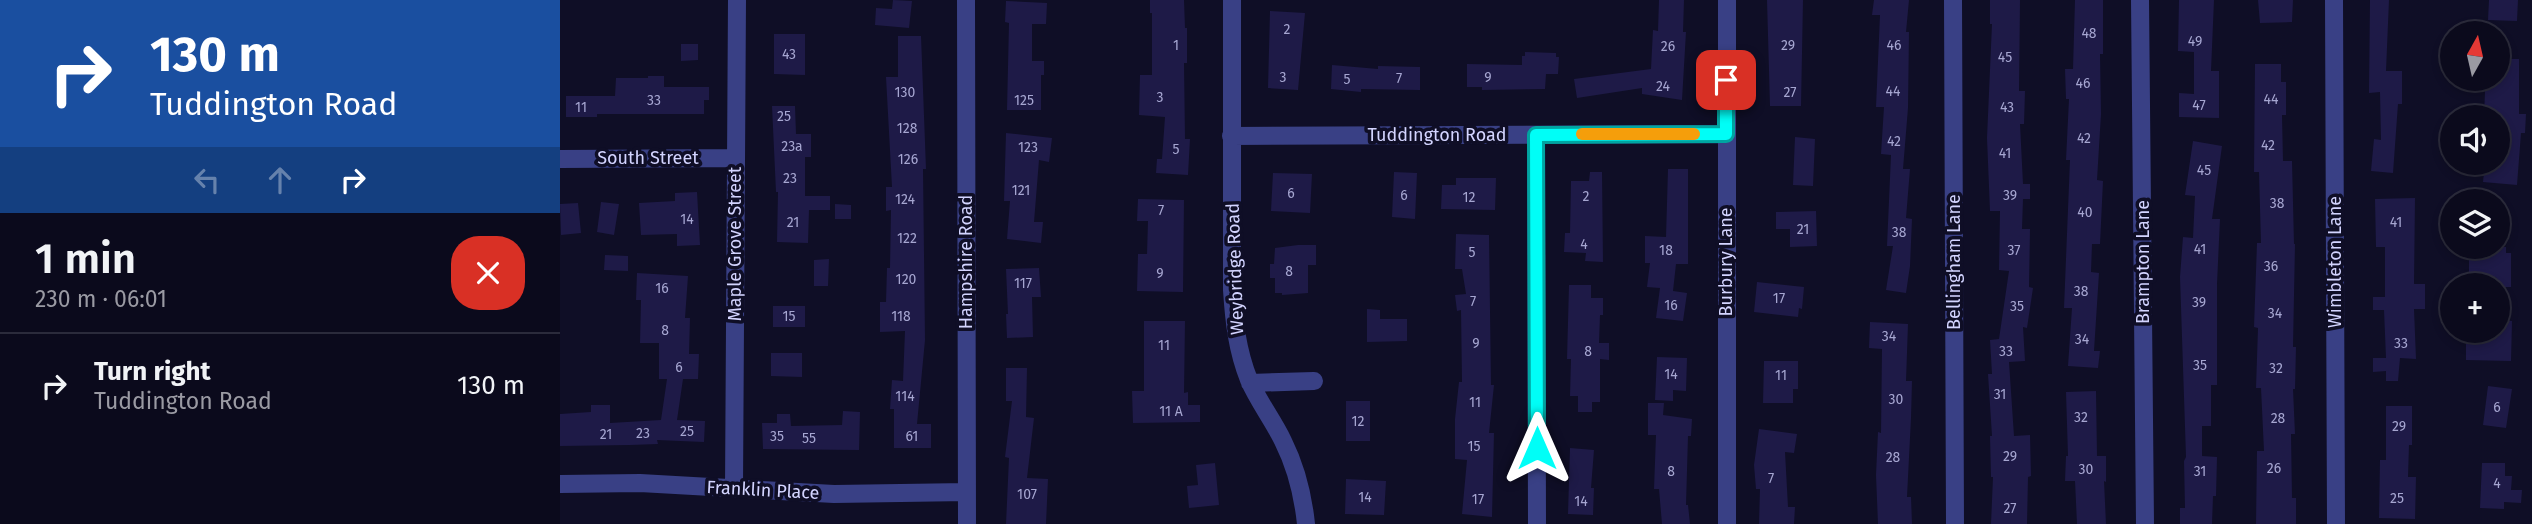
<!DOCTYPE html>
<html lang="en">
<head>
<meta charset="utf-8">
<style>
	body { margin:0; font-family:"Fira Sans",sans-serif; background:#191829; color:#f1f3f6; height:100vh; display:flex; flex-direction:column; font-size:26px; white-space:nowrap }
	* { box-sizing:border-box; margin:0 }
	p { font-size:23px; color:#9a9aa3 }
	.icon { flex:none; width:38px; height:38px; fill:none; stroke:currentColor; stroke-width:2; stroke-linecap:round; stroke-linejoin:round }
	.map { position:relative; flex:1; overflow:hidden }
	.sheet { display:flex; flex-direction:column; background:#0b0a1c; width:560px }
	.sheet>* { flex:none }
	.hud { background:#1a4fa0; color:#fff; overflow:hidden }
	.needle { width:46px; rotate:8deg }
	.fabs { position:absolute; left:1880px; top:21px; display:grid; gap:14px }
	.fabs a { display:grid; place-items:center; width:70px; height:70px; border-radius:50%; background:#0b0a1c; box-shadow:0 4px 10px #0003,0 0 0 2px #2b2b3b; font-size:35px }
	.pin { position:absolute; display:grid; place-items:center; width:60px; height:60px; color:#fff; margin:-30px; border-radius:14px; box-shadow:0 4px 10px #0006 }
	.me { position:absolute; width:77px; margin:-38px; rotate:0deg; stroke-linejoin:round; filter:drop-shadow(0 0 5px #0008) }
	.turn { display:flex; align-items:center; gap:24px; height:147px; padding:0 35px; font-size:32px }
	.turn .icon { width:91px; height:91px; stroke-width:2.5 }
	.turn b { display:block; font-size:49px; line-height:60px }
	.lanes { display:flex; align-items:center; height:66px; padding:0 35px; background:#0003; justify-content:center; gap:35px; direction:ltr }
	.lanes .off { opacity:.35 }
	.round { display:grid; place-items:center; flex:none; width:74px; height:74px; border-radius:28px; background:#191829 }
	.summary { display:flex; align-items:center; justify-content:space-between; height:119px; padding:0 35px }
	h1 { font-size:42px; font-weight:600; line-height:52px }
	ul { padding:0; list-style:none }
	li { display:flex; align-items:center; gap:21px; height:105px; padding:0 35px; border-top:2px solid #2b2b3b }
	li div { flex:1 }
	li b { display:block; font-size:26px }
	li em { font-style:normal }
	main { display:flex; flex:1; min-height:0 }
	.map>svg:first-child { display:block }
</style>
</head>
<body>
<main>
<section class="sheet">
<div class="hud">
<div class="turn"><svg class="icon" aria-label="right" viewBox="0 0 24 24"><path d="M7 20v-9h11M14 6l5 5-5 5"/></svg><div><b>130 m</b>Tuddington Road</div></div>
<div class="lanes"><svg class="icon off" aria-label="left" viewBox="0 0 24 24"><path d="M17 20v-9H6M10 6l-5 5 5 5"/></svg><svg class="icon off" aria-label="ahead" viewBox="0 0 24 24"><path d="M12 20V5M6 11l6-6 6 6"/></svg><svg class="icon" aria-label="right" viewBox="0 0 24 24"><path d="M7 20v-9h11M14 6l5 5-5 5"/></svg></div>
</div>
<div class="summary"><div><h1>1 min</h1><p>230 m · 06:01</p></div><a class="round" style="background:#d93025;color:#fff"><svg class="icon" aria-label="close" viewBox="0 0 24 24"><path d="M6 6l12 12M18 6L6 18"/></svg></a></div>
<ul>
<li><svg class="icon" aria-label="right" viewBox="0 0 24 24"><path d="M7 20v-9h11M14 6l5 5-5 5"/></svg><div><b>Turn right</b><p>Tuddington Road</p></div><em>130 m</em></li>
</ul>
</section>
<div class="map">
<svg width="1972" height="524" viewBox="0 0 1972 524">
	<rect width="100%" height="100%" fill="#0f0e26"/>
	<!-- building -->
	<path fill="#1e1a47" d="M333 0 352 1 349 28 315 25 316 8 332 9Z
		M590 0H624L625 28H627V63H624L625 139H630L628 175 596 173 597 159H602L605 117 579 115 580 75H592V13H590Z
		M1099 0H1124L1123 32H1126L1122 100 1082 94V88L1017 98 1014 79 1091 69 1093 30 1098 31Z
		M1207 0H1243L1241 106H1210Z
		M1314 0H1349L1346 32H1349L1348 108 1343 169H1350L1346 218 1352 219 1350 266 1346 293 1326 290 1333 246H1327L1331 155 1321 154 1324 107H1316L1320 15H1312Z
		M1430 0H1460L1459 91H1465L1464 124H1460L1463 184H1470V199H1463L1462 229H1470L1469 287 1473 288 1467 328 1463 327 1465 361 1449 362 1454 436 1470 435 1471 476 1468 477 1467 524H1431L1433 477H1431L1430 436H1432L1428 374H1432L1430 340 1439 339 1449 271 1439 270 1440 211H1430L1427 138 1432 24H1430Z
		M1515 0H1543V54H1540L1541 114 1537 180 1543 181 1540 244H1532L1531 272 1539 273 1534 351H1540L1538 368 1508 366 1512 308H1504L1510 160H1506L1509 99H1506L1505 69H1513Z
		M1619 0H1654L1651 71H1659V118L1619 117V93L1634 94V52L1618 51Z
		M1698 0H1733L1732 22 1700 23Z
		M1810 0H1829L1826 71H1842V104H1838L1833 173 1811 171 1814 139 1821 140 1820 92 1809 93Z
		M1929 0H1958L1957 21 1928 20Z
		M446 1 487 3 486 24H472V61H484V75H481V110H447L449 23 445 22Z
		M710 11 745 13 738 90 708 88Z
		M214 34H245V75L214 74Z
		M338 36H361L366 169H363L365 340 357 424H371V448H334V409H330L332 380 343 381 345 331 320 332V302H326L327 268H330L331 210 326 211V187H332L326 77H338Z
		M121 44H138V60L121 61Z
		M965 52 996 53V57H999L998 74H986L985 89 922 90V87H907V64L962 65V56H965Z
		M1942 59H1959V114H1966L1965 133H1961L1957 185 1923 182 1925 163H1937V117H1924L1925 91H1916V79H1937V65H1942Z
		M1695 64H1721V82H1726V115H1722L1723 161H1732L1734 244H1735L1733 347H1736L1735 389H1733L1735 434H1731L1732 498H1736V524H1696L1697 451H1704L1701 388H1696L1698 328 1694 327 1697 243H1701L1699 172H1694Z
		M772 65 818 69V66L860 67V90L801 89V92L771 89Z
		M88 76H104V87H149V100H144V114H37V117H6V96H55L56 78H88Z
		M212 106H235L236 134H251V157H245V196H270V210H249L248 243 217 242 218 192H216Z
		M446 133 492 138 489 162 479 160 474 222H483L481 243 447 239 450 201H444Z
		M1235 137 1255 139 1253 186 1233 185Z
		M1633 141 1662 146 1652 219H1660L1657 284V385H1651V426H1642V456L1657 457 1656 496H1653L1652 524H1620V508H1625L1624 461 1626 457 1620 277 1623 237 1633 238 1635 196 1625 195Z
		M1108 169H1128V264H1116L1113 291 1127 293 1123 321 1096 318 1100 288 1087 287 1090 263H1085V236L1106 237Z
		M834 172 857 173 855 219 832 217Z
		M1030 172H1042L1043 262 1025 261 1026 253 1004 252 1005 233H1010L1011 181H1029Z
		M713 173 752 174 750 213 711 211Z
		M896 178H936L935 210 881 209 882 185H896Z
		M137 192 140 245 117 246V234L81 235 79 203 115 201V193Z
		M1855 198 1854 284H1865V309H1854L1856 359 1840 358 1838 381H1826V371L1813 372V358H1826L1824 310H1813V297H1825V247H1816L1815 199Z
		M578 199 624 200 623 292 577 291 578 254H587L588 221H577Z
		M41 202 59 204 54 235 37 232Z
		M18 203 21 233 1 235 0 204Z
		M275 204 291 205V219H275Z
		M1256 211 1257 246 1230 247V229H1216V212Z
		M896 234 929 235 931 385H934L929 433H934L932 517 902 514 907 460 895 459V419L899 382H902L901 310 897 311 895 295 906 294 902 269H895Z
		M738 245H756V265H748V293L722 295V293H715V278H710V264H714L715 248Z
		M1909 247H1946V253H1951V287H1937L1936 277H1909Z
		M45 255 68 256V271L44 270Z
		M269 259 268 286H254V260Z
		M479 268 481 297H472L473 337 447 338 446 314H448L446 269Z
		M77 273 128 276 125 318H130L129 354H139L138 379H123L117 420 145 421 144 442 97 440 98 444 70 445 0 446V414L31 412V405H50V423L101 420 107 379H99V343H80L81 300H76Z
		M1197 282 1244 287 1242 309 1239 308 1238 317 1194 312Z
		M1009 285H1031V298H1043V315H1040L1039 343H1049V360L1040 359V402H1032V412H1018V396H1010L1011 359H1007Z
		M213 306H245V327H213Z
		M807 309 820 310V319H847V341L807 342Z
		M1937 320 1952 321 1951 361 1906 360V342H1925L1926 331H1937Z
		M584 321H625L624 393 628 392V405H640V422L573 423 572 391H584Z
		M1310 322 1348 324 1346 381H1352L1351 418 1347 497H1351L1352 524H1318L1316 475 1318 432 1321 433 1322 349 1309 348Z
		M211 353H242V377L211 376Z
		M1097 357 1127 358 1126 391 1113 390V401L1095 400Z
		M1204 361H1238V389H1233V403H1203Z
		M446 368H467L466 417 474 418 467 478 488 479 486 524H446L449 458 445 457 452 401H446Z
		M1928 386 1952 389 1946 428 1923 425Z
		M1536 391 1537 456H1546V482L1544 481 1546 524H1517L1515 481H1505L1506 456H1508L1506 392Z
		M786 401H810V441H786Z
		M1088 403H1104L1103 415 1132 419 1131 436H1128L1126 505H1128L1130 524H1102L1099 489H1094L1096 435H1088Z
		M1826 406H1852V445H1849L1848 477H1856L1855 519 1819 518 1820 460H1826Z
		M283 411 300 412 299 450 203 449 202 423H217V414H230L231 426 282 425Z
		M1199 429 1237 434 1234 453 1225 452 1228 507H1235L1234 524H1199L1200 489H1196L1194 465Z
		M1010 448 1034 450 1031 488H1034L1033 515 1008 514Z
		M655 463 659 505 629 508 627 486 638 485 636 465Z
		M1922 463H1945V476H1952L1951 490H1962L1961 503 1944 502V509L1920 508Z
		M786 479 826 481 824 515 785 514Z"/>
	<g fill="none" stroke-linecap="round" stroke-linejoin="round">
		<!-- minor -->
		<path stroke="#394085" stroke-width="18" d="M406 0 407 524
			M672 0V290C674 321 677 350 689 380 698 401 713 420 723 441 736 467 743 495 746 524
			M1167 0V524
			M1393 0 1395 524
			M1580 0 1585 524
			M1774 0 1776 524
			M976 135 977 524
			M671 136 1166 134
			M0 159 176 158
			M690 383 754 381
			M0 484 80 483 274 494 407 492
			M174 488 177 0"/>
	</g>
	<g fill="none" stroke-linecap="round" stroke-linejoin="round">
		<!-- route casing -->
		<g stroke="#00a5a1" stroke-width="18">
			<path id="route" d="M977 448 976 135 1166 134V80"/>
		</g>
		<!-- route -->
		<use href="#route" stroke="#00fef7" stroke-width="12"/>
		<!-- slow -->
		<path stroke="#f59e0b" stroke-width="12" d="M1022 134H1134"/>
	</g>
	<g text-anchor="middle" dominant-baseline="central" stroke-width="7" stroke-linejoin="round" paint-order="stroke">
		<!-- number labels -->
		<g font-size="14" fill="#a6a6d1">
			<text x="727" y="29">2</text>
			<text x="1529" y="33">48</text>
			<text x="1635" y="41">49</text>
			<text x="616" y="45">1</text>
			<text x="1228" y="45">29</text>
			<text x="1334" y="45">46</text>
			<text x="1108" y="46">26</text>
			<text x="229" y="54">43</text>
			<text x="1445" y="57">45</text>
			<text x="723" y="77">3</text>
			<text x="928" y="77">9</text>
			<text x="839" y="78">7</text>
			<text x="787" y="79">5</text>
			<text x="1523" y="83">46</text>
			<text x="1103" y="86">24</text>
			<text x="1333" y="91">44</text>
			<text x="345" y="92">130</text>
			<text x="1230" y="92">27</text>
			<text x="600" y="97">3</text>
			<text x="1711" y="99">44</text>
			<text x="94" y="100">33</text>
			<text x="464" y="100">125</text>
			<text x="1639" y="105">47</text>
			<text x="21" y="107">11</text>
			<text x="1447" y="107">43</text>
			<text x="224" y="116">25</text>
			<text x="347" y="128">128</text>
			<text x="1524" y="138">42</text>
			<text x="1334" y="141">42</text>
			<text x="1708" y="145">42</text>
			<text x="232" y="146">23a</text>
			<text x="468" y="147">123</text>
			<text x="616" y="149">5</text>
			<text x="1445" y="153">41</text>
			<text x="348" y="159">126</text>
			<text x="1644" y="170">45</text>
			<text x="230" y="178">23</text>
			<text x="461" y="190">121</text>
			<text x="731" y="193">6</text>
			<text x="844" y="195">6</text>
			<text x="1450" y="195">39</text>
			<text x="1026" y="196">2</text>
			<text x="909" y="197">12</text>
			<text x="345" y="199">124</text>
			<text x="1717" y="203">38</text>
			<text x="601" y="210">7</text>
			<text x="1525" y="212">40</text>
			<text x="127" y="219">14</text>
			<text x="233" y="222">21</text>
			<text x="1836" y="222">41</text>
			<text x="1243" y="229">21</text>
			<text x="1339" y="232">38</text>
			<text x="347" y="238">122</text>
			<text x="1024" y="244">4</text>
			<text x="1640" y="249">41</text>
			<text x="1106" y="250">18</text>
			<text x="1454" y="250">37</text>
			<text x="912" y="252">5</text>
			<text x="1711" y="266">36</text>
			<text x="729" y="271">8</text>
			<text x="600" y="273">9</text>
			<text x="346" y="279">120</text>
			<text x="463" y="283">117</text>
			<text x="102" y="288">16</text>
			<text x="1521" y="291">38</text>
			<text x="1219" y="298">17</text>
			<text x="913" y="301">7</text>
			<text x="1639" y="302">39</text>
			<text x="1111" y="305">16</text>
			<text x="1457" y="306">35</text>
			<text x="1715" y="313">34</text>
			<text x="229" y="316">15</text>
			<text x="341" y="316">118</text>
			<text x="105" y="330">8</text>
			<text x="1329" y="336">34</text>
			<text x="1522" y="339">34</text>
			<text x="916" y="343">9</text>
			<text x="1841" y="343">33</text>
			<text x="604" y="345">11</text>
			<text x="1028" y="351">8</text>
			<text x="1446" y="351">33</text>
			<text x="1640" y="365">35</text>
			<text x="119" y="367">6</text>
			<text x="1716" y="368">32</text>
			<text x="1111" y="374">14</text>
			<text x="1221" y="375">11</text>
			<text x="1440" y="394">31</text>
			<text x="345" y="396">114</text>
			<text x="1336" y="399">30</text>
			<text x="915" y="402">11</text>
			<text x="1937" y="407">6</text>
			<text x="611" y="411">11 A</text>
			<text x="1521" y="417">32</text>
			<text x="1718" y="418">28</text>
			<text x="798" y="421">12</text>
			<text x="1839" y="426">29</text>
			<text x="127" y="431">25</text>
			<text x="83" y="433">23</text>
			<text x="46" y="434">21</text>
			<text x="217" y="436">35</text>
			<text x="352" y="436">61</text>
			<text x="249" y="438">55</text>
			<text x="914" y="446">15</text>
			<text x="1450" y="456">29</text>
			<text x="1333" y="457">28</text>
			<text x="1714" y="468">26</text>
			<text x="1526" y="469">30</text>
			<text x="1111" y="471">8</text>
			<text x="1640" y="471">31</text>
			<text x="1211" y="478">7</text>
			<text x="1937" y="483">4</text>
			<text x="467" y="494">107</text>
			<text x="805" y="497">14</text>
			<text x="1837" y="498">25</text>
			<text x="918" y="499">17</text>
			<text x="1021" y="501">14</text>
			<text x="1450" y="508">27</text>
		</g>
		<!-- street labels -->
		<g font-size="18" fill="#d3d4ff" stroke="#0f0e26">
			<text x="877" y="135">Tuddington Road</text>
			<text x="88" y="158">South Street</text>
			<text transform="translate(175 244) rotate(-90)">Maple Grove Street</text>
			<text transform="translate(406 262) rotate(-90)">Hampshire Road</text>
			<text transform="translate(1166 262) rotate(-90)">Burbury Lane</text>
			<text transform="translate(1394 262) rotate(-90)">Bellingham Lane</text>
			<text transform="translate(1583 262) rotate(-90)">Brampton Lane</text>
			<text transform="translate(1775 262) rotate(-90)">Wimbleton Lane</text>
			<text transform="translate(675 269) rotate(-92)">Weybridge Road</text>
			<text transform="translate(203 490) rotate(3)">Franklin Place</text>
		</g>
	</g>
</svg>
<div class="fabs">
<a><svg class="needle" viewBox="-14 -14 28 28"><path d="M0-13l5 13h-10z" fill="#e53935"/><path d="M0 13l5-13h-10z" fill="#9a9aa3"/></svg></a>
<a><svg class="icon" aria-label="sound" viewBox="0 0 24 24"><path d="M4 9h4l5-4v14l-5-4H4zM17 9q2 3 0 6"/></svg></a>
<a><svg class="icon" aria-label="layers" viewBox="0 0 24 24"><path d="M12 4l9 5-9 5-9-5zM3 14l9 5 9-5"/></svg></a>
<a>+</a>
</div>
<div class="pin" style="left:1166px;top:80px;background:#d93025"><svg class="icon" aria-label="arrive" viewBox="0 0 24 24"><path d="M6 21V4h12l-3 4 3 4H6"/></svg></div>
<svg class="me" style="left:977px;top:448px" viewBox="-20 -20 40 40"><path d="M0-17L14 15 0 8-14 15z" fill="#00fef7" stroke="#fff" stroke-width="4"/></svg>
</div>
</main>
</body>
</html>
